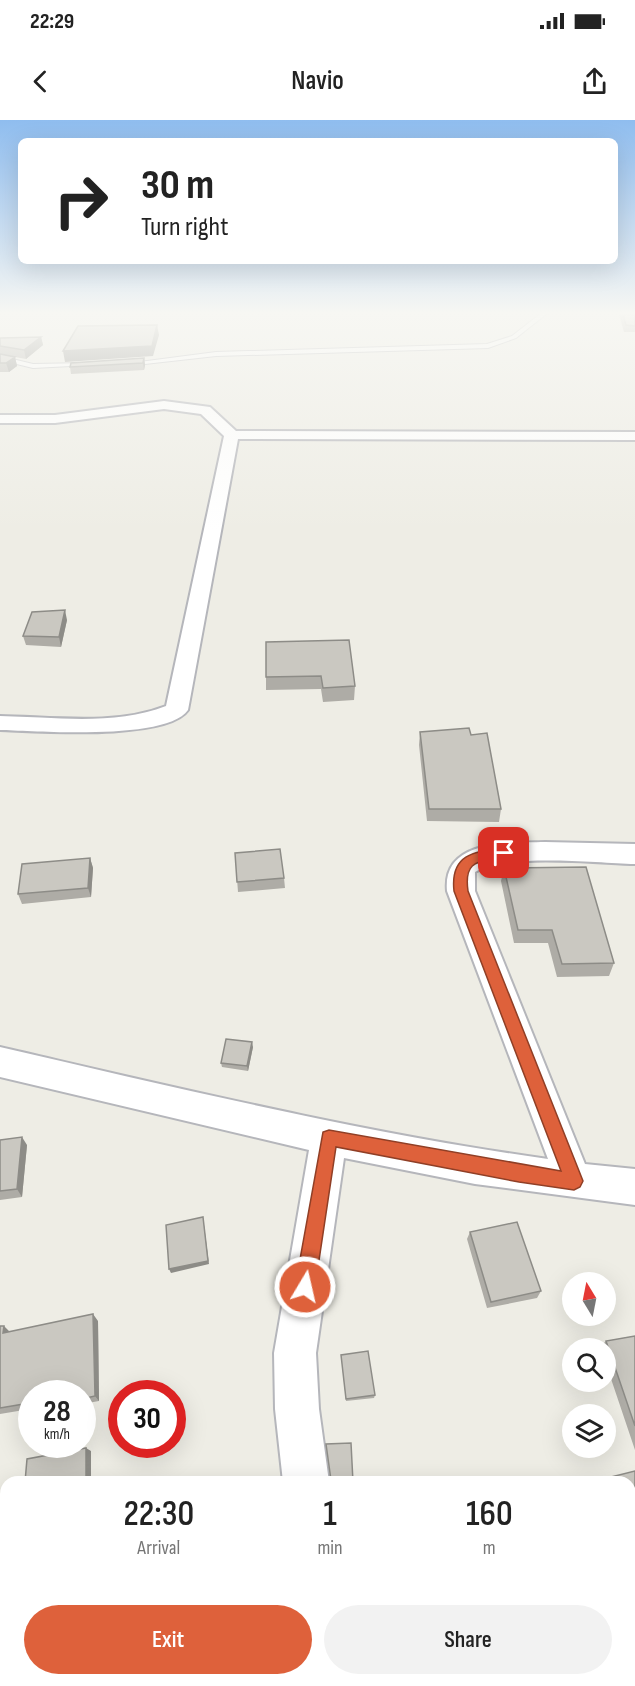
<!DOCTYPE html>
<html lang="en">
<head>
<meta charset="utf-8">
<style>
	body { margin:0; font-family:"Sofia Sans Condensed",sans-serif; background:#f2f2f2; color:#222; height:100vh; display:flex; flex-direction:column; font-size:22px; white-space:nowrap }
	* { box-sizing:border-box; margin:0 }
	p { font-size:20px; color:#767676 }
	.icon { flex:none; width:33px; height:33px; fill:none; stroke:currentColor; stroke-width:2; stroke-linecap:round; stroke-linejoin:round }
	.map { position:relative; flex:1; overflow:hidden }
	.drawer { position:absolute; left:0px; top:1356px; width:636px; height:210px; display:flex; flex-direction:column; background:#fff; border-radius:18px 18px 0 0; box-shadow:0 6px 24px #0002 }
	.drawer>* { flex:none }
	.top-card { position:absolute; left:18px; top:18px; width:600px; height:126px; border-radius:9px; box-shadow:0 6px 24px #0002; background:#fff; color:#222; overflow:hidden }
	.needle { width:39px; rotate:350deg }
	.buttons { position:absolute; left:562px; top:1152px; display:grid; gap:12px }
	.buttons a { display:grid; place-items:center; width:54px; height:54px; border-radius:50%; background:#fff; box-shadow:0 6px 24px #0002; font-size:30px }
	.speed { position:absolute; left:18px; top:1260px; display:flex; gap:12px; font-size:30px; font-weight:700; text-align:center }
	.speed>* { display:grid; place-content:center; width:78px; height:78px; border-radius:50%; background:#fff; box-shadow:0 6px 24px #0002; line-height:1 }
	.speed small { font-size:15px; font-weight:400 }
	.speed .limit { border:9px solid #d22; background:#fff; color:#111 }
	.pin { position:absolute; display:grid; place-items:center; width:51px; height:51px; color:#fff; margin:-26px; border-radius:12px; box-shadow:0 3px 9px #0006 }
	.me { position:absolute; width:66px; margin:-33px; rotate:9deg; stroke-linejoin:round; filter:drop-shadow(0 0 4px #0008) }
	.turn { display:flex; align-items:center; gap:21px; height:126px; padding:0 24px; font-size:27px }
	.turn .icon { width:78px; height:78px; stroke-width:2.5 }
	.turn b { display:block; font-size:42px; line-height:51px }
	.eta { display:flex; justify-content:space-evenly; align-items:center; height:102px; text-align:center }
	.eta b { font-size:36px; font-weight:600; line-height:42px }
	.action { display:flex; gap:12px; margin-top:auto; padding:12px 24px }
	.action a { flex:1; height:69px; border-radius:36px; background:#de613b; color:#fff; font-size:24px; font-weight:600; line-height:69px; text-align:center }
	.action a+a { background:#f2f2f2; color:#222 }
	.status { display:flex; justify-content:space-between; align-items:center; height:42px; padding:0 30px; background:#fff; direction:ltr }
	.status svg { height:16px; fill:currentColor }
	header { display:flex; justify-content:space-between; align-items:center; height:78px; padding:0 24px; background:#fff; font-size:27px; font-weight:600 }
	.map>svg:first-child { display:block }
</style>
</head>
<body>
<div class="status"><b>22:29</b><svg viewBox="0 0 49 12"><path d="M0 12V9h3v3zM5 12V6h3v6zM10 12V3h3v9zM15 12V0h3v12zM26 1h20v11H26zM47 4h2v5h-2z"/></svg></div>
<header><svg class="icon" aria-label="back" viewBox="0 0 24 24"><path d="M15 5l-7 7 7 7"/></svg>Navio<svg class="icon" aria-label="share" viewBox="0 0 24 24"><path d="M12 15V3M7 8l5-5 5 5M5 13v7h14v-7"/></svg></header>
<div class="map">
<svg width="635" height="1566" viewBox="0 0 635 1566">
	<rect width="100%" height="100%" fill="#eeede5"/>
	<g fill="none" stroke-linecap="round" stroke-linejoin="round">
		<!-- lane casing -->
		<g stroke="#b5b6bb" stroke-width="2">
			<path id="lane" d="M544 191H550L516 218 488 228 216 236 127 246 124 244 216 232 487 224 512 216Z
				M0 236 33 244 87 243 90 245 33 248 0 240Z"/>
		</g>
		<!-- street casing -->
		<g stroke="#b5b6bb" stroke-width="4">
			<path id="street" d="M164 281 210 287 236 311 635 312V320L238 319 188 590C167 621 36 611 0 610V596C54 597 115 606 166 586L224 316 201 294 164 289 55 303H0V295H55Z
				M545 722 635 724V744C595 743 508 733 475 752V771L585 1044 635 1049V1085L475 1064 344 1038 316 1233 319 1289 329 1362H283L275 1289 274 1233 309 1030 0 957V927C182 969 363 1013 548 1039L447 771C442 719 509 723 545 722Z
				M304 1560H356L357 1566H305Z"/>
		</g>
		<!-- lane -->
		<use href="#lane" fill="#fff" fill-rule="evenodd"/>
		<!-- street -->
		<use href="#street" fill="#fff" fill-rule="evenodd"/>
	</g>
	<!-- wall -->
	<path fill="#aeaca6" d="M618 191H635V212H624Z
		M41 217 43 225 26 239 15 237 17 246 9 252H0V218Z
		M144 238 145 245 144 250 71 254 70 247Z
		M67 500 61 527 26 525 23 516Z
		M349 520 355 566 354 580 323 582 321 569 266 570V557Z
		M420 612 501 689 499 702 427 701 419 625Z
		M235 733 284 758 285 768 238 772Z
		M90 738 93 748 91 777 22 784 18 774Z
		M504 748 614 843 609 856 557 857 548 823H514L501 761Z
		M253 927 248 951 222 947 221 943Z
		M0 1020 27 1025 22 1077 0 1080Z
		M470 1112 541 1171 537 1178 487 1188 467 1119Z
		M98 1201 99 1281 82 1284V1274H32V1292L30 1289 0 1294V1206L10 1212Z
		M635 1216V1330L606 1244V1228H601L600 1227 606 1221Z
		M341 1235 375 1275 374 1278 346 1281Z"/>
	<!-- shaded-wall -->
	<path fill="#8d8c87" d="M157 205 159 215 153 236 65 242 63 231Z
		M41 217 43 225 26 239 24 230Z
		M15 237 17 246 9 252 6 243Z
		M144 238 145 245 144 250 143 243Z
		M65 490 67 500 61 527 59 517Z
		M90 738 93 748 91 777 88 768Z
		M252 922 253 927 248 951 247 946Z
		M22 1017 27 1025 22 1077 17 1069Z
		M203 1097 209 1144 171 1153 169 1149Z
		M93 1194 98 1201 99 1281 95 1276Z
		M4 1206 10 1212 3 1213Z
		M86 1328 91 1331V1362H86Z
		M86 1560H91V1566H85Z"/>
	<!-- building -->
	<path fill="#cac8c1" stroke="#8d8c87" stroke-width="1.5" d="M622 191H635V206L626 205Z
		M157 205 152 226 63 231 78 206Z
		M41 217 24 230 0 226V218Z
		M0 234 15 237 6 243H0Z
		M144 238 143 243 70 247 71 243Z
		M65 490 59 517 23 516 32 492Z
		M349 520 355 566 323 568 321 556 266 557V522Z
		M469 608 471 615 487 613 501 689H429L420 612Z
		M280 729 284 758 237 762 235 733Z
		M90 738 88 768 18 774 22 744Z
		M586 747 614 843 562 844 552 810H518L504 748Z
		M226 919 252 922 247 946 221 943Z
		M22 1017 17 1069 0 1071V1020Z
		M203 1097 208 1141 169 1149 166 1105Z
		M517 1102 541 1171 491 1182 470 1112Z
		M93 1194 95 1276 82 1279V1274H32V1290H30V1283L0 1288V1206H4L3 1213Z
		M635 1216V1306L606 1221Z
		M368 1231 375 1275 346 1279 341 1235Z
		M351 1323 353 1362H327L331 1360 326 1324Z
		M86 1328V1362H25L27 1339Z
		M635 1351V1453L630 1454V1362H591Z
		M8 1560H86L85 1566H8Z
		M233 1560H265V1566H233Z"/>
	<!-- sky -->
	<linearGradient id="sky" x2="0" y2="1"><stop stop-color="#8fbdef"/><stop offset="0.47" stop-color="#f7f7f3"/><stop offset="1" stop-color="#f7f7f3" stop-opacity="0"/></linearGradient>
	<rect width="635" height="410" fill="url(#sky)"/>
	<!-- route -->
	<path fill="#de613b" stroke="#903f26" stroke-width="1.5" d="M504 728 510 733 508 736C483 743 463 736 468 771L583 1061 580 1067 574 1070 519 1062 336 1027 315 1167 312 1174 305 1177 298 1174 295 1167 323 1012 329 1010 561 1051 454 771C450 735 473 731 504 728Z"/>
</svg>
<div class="buttons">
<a><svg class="needle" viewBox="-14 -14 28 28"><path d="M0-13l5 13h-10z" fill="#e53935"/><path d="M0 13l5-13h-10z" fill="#767676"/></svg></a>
<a><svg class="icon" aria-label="search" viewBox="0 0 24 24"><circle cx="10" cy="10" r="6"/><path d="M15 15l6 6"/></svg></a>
<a><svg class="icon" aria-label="layers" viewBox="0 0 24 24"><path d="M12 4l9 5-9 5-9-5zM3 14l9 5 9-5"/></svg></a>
</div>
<div class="speed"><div>28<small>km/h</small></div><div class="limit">30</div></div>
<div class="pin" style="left:504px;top:733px;background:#d93025"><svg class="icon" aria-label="arrive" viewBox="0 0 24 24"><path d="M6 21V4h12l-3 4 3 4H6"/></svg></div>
<svg class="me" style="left:305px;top:1167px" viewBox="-20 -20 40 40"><circle r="17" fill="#de613b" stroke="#fff" stroke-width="3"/><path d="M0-11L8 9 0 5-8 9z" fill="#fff"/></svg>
<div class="top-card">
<div class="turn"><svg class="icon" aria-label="right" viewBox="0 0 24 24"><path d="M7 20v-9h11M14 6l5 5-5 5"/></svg><div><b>30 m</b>Turn right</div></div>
</div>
<section class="drawer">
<div class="eta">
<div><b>22:30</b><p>Arrival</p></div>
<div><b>1</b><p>min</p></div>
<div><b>160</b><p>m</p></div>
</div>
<div class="action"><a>Exit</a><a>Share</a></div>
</section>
</div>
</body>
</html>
